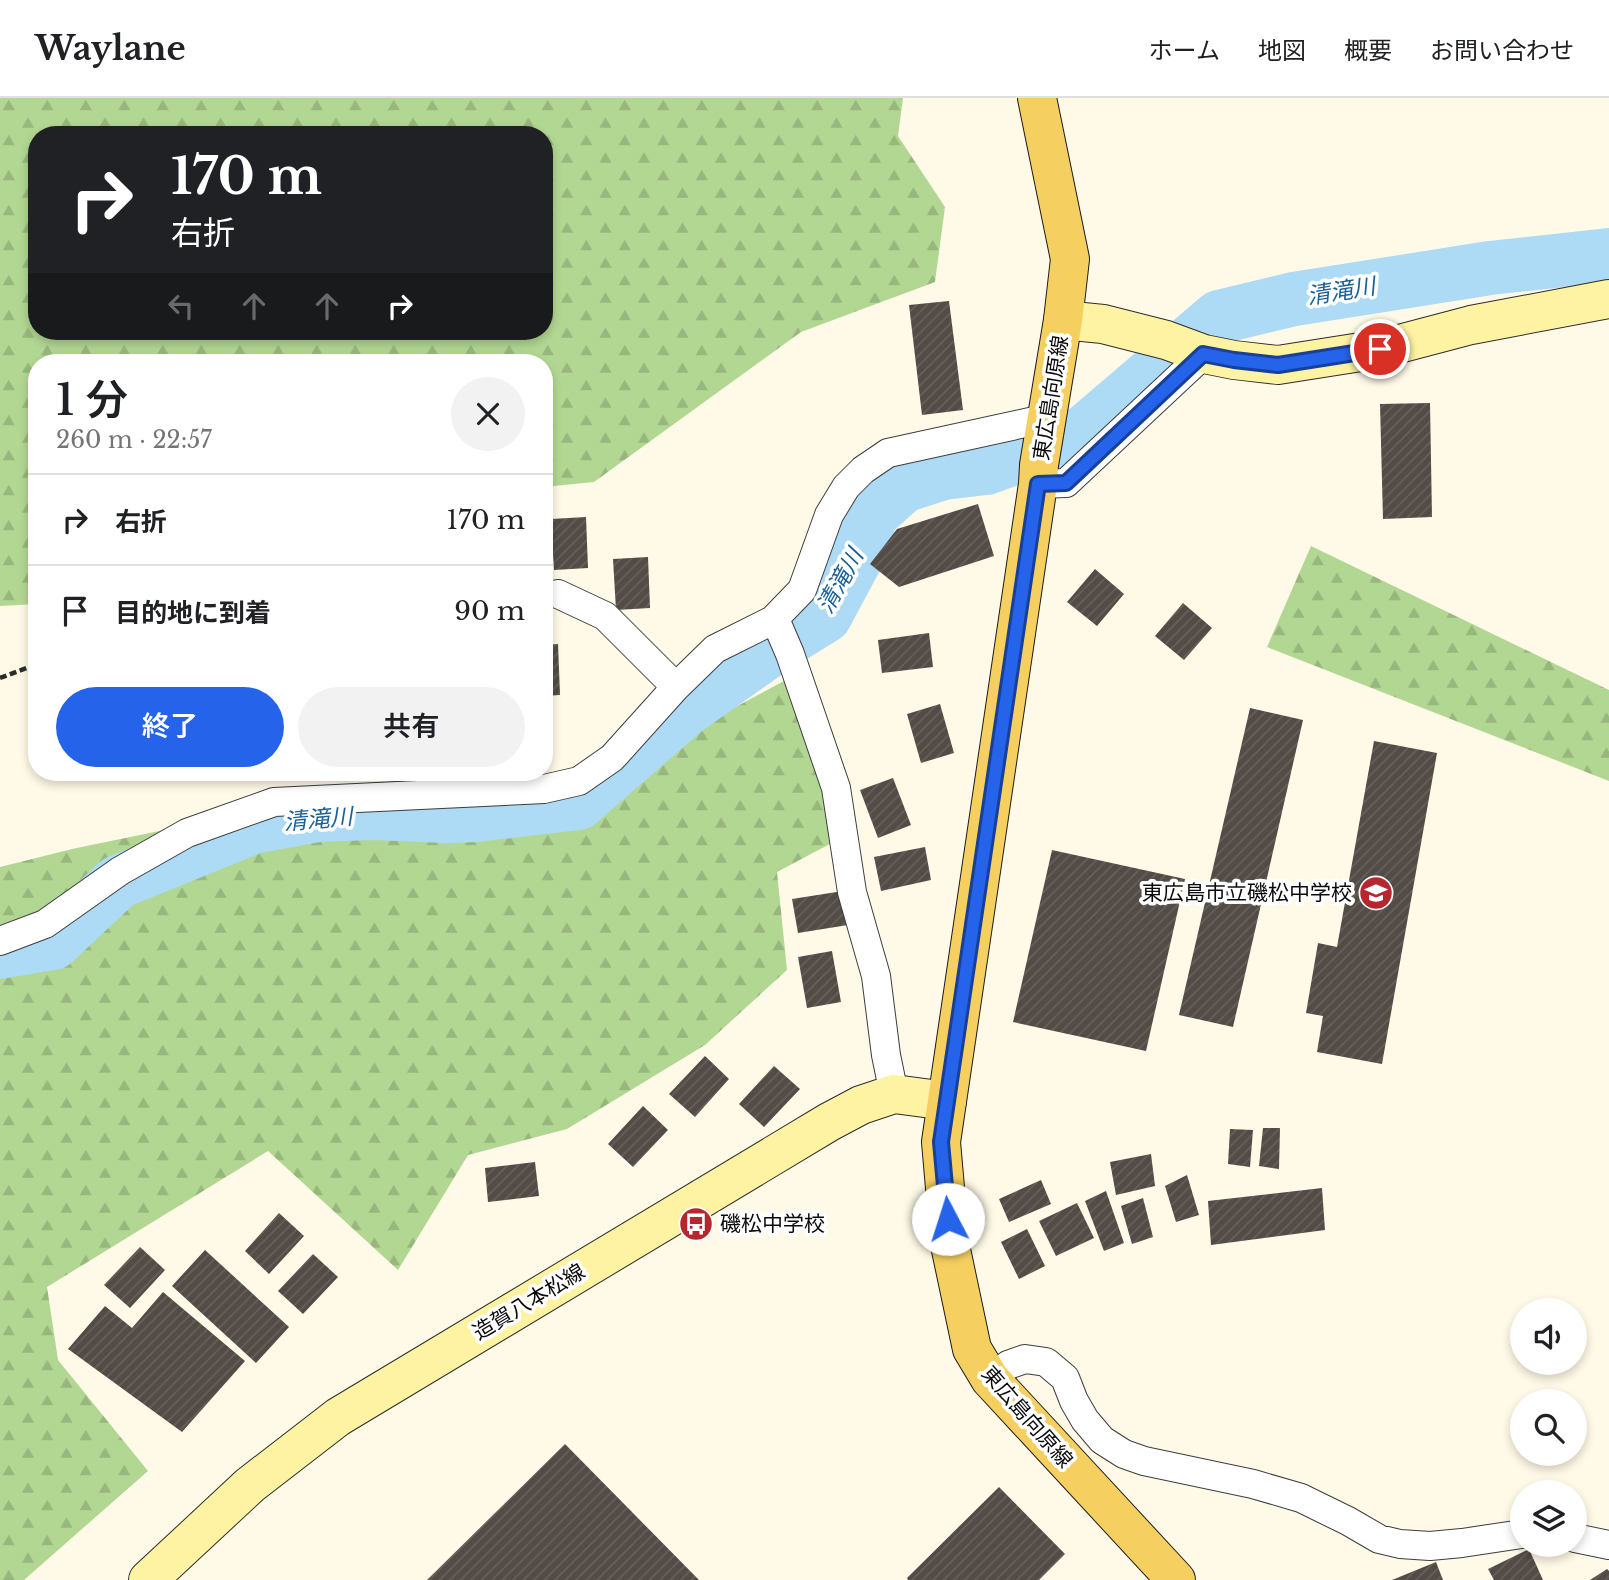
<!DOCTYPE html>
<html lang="ja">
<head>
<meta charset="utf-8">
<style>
	body { margin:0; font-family:"Libre Baskerville","Noto Sans JP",serif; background:#f2f2f2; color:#202124; height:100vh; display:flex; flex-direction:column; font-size:26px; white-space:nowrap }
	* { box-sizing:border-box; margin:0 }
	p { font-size:23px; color:#757577 }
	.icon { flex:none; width:38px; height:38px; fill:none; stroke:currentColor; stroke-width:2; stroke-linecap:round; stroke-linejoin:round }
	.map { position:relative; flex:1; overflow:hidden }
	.details { position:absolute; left:28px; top:256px; width:525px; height:427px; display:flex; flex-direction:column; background:#fff; border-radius:28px; box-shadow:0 4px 10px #0003 }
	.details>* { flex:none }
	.top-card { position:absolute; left:28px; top:28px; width:525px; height:214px; border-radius:28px; box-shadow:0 4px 10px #0003; background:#202124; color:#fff; overflow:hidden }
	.controls { position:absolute; left:1510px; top:1200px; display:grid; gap:14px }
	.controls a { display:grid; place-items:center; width:77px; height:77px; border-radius:50%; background:#fff; box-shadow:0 4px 10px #0003; font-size:35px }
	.pin { position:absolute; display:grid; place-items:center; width:60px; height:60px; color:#fff; margin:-30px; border:4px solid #fff; border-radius:50%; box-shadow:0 2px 7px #0007 }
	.me { position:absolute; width:77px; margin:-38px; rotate:355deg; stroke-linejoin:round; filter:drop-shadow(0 0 5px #0008) }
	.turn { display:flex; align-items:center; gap:24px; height:147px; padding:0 28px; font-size:32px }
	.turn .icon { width:91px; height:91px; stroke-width:2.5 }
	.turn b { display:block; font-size:49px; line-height:60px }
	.lanes { display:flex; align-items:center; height:66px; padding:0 28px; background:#0003; justify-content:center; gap:35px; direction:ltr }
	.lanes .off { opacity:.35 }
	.round { display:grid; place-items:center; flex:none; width:74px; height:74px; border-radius:37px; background:#f2f2f2 }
	.head { display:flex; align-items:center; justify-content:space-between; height:119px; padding:0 28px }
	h1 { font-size:42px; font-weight:600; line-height:52px }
	.primary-button { display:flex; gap:14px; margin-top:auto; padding:14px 28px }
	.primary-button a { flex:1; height:80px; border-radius:42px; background:#2563eb; color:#fff; font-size:28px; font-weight:600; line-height:80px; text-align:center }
	.primary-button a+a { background:#f2f2f2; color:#202124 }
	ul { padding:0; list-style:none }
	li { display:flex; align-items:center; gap:21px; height:91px; padding:0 28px; border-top:2px solid #e0e0e0 }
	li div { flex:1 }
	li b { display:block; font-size:26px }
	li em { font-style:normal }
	header { display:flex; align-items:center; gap:42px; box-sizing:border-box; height:98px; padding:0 35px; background:#fff; border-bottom:2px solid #e0e0e0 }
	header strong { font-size:33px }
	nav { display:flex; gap:38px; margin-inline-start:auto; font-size:24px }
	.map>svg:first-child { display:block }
</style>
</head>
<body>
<header>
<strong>Waylane</strong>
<nav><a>ホーム</a><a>地図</a><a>概要</a><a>お問い合わせ</a></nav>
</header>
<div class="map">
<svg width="1609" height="1482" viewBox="0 0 1609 1482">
	<defs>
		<pattern id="forest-firs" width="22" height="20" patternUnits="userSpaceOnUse" patternTransform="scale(1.75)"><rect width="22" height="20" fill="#b2d793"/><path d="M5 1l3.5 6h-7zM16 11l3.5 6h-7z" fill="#98b77d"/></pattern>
		<pattern id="building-hatch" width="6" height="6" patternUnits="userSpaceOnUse" patternTransform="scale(1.75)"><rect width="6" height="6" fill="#524b46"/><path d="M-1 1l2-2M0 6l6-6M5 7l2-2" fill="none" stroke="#66605c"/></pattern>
	</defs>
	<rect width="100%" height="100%" fill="#fffae7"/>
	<!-- forest -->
	<path fill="url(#forest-firs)" fill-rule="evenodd" d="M0 0H903L898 38 945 109 935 184 801 234 594 384 544 389V264H37V506L0 508ZM37 37H544V233H37Z
		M1311 448 1609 592V683L1267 549Z
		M797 576 843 739 777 774 787 872 705 947 567 1031 468 1057 398 1172 268 1053 47 1189 58 1262 148 1373 24 1482H0V769L72 751 445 674H493L549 709Z"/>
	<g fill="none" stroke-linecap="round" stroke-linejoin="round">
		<!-- river -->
		<path stroke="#addaf4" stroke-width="54" d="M0 854 53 845 118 784 253 729 318 717 373 715 447 718 477 717 578 705 685 612 770 552 825 518 855 462 872 416 903 388 943 375 986 370 1083 335 1219 219 1294 201 1490 170 1609 157"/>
	</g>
	<!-- building -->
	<path fill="url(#building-hatch)" d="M949 203 963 312 922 317 909 207Z
		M1430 305 1432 419 1383 421 1380 306Z
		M978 406 994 458 899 489 870 466 897 431Z
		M586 419 588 470 554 472 551 421Z
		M648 459 650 510 616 512 613 461Z
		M1095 471 1124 496 1097 528 1067 504Z
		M1183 505 1212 530 1184 562 1155 538Z
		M929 535 933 569 882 575 878 542Z
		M558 546 560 597 544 598V547Z
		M940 606 954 655 921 665 907 616Z
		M1250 610 1303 622 1233 929 1179 917Z
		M1374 643 1437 655 1382 966 1317 954 1323 918 1306 915 1318 845 1337 849Z
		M893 680 911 727 878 740 860 692Z
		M925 749 931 782 881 793 874 759Z
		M1052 752 1185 781 1146 953 1013 924Z
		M843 793 848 827 798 835 792 801Z
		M832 853 841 904 807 910 798 859Z
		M705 958 729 981 695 1019 669 996Z
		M774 968 800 991 764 1029 739 1006Z
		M643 1008 668 1032 633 1069 608 1046Z
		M1263 1030H1280L1279 1071 1259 1068Z
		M1230 1031 1253 1032 1250 1069 1228 1066Z
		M1151 1056 1155 1088 1116 1097 1110 1064Z
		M535 1064 539 1098 488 1104 485 1070Z
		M1187 1077 1199 1117 1176 1124 1165 1088Z
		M1041 1082 1051 1106 1009 1124 999 1101Z
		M1322 1090 1325 1132 1211 1147 1208 1103Z
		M1106 1093 1124 1145 1104 1153 1085 1103Z
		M1143 1100 1153 1139 1132 1146 1121 1108Z
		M1077 1105 1094 1140 1056 1158 1039 1123Z
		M279 1115 304 1138 269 1176 245 1153Z
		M1027 1131 1045 1168 1019 1181 1001 1144Z
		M140 1149 165 1172 130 1210 104 1187Z
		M205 1152 289 1229 256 1265 172 1188Z
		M313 1156 338 1179 303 1216 278 1193Z
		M163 1194 245 1263 182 1334 68 1251 105 1208 132 1230Z
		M565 1346 699 1482H427Z
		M999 1389 1065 1456 1039 1482H908L907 1480Z
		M1529 1451 1543 1482H1494L1488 1471Z
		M1436 1464 1443 1482H1392Z
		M1607 1471 1609 1473V1482H1590Z"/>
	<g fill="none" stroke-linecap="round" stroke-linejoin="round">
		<!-- street casing -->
		<g stroke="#3d3d3d" stroke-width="30">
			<path id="street" d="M1038 386 1066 385 1204 256
				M558 496 605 518 676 589
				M773 522 778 528 790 556 836 690 852 794 876 878 886 957 894 996
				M0 843 45 826 120 773 187 735 274 704 544 691 579 683 612 660 676 589 715 551 773 522 802 492 829 417 846 389 863 372 888 355 1048 320
				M990 1281 1008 1267 1025 1261 1046 1264 1065 1280 1074 1303 1085 1322 1102 1342 1124 1356 1144 1363 1253 1386 1301 1400 1348 1423 1379 1441 1400 1446 1430 1448 1462 1445 1522 1436
				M1575 1440 1609 1447"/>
		</g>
		<!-- secondary casing -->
		<g stroke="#2c2c2c" stroke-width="40">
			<path id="secondary" d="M1063 222 1103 226 1166 242 1204 256 1234 262 1278 267 1380 251 1471 227 1609 201
				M148 1482 250 1387 338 1319 829 1024 861 1007 894 996 947 1003"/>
		</g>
		<!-- primary casing -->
		<g stroke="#1b1b1b" stroke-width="40">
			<path id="primary" d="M1037 0 1070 161 1063 222 1039 367 1038 386 941 1044 950 1147 972 1251 990 1281 1176 1482"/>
		</g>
		<!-- path -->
		<path stroke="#2c2c2c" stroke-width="4.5" stroke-dasharray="7 3.5" stroke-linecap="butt" d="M0 580 37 566"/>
		<!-- street -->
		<use href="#street" stroke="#fff" stroke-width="28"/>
		<!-- secondary -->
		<use href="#secondary" stroke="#fdf3a3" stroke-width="38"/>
		<!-- primary -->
		<use href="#primary" stroke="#f5d060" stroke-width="38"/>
	</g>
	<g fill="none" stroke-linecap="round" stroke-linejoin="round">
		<!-- route casing -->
		<g stroke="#184099" stroke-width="18">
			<path id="route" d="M948 1121 941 1044 1038 386 1066 385 1203 256 1234 262 1278 267 1380 251"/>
		</g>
		<!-- route -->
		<use href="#route" stroke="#2563eb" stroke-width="12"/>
	</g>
	<!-- icons -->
	<defs>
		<g id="school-disc" transform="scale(1.75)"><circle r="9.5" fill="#b5272e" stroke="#fff"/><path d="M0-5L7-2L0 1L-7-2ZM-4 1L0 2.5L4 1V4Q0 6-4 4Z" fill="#fff"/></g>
		<g id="bus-disc" transform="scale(1.75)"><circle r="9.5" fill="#b5272e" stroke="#fff"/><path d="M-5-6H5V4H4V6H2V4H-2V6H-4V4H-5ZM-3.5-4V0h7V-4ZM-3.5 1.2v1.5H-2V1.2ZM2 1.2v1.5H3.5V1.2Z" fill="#fff"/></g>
	</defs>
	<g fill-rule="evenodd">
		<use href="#school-disc" x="1376" y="795"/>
		<use href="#bus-disc" x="696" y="1126"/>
	</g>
	<g text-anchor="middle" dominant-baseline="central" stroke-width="7" stroke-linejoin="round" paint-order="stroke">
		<!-- street labels -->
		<g font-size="21" fill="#0a0a0a" stroke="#fff">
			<text transform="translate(1051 300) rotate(-81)">東広島向原線</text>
			<text transform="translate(529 1204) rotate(-31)">造賀八本松線</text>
			<text transform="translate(1027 1319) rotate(49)">東広島向原線</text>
		</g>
		<!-- poi labels -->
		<g font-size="21" fill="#0a0a0a" stroke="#fff" text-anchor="end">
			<text x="1352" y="795">東広島市立磯松中学校</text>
			<text x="720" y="1126" text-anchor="start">磯松中学校</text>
		</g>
		<!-- water labels -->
		<g font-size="23" font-style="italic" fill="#186096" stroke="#fff">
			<text transform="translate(1341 193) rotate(-9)">清滝川</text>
			<text transform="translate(840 483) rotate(-61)">清滝川</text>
			<text transform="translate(318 721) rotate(-5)">清滝川</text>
		</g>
	</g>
</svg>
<div class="controls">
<a><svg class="icon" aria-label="sound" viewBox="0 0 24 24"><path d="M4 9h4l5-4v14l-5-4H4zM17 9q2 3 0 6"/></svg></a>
<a><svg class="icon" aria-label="search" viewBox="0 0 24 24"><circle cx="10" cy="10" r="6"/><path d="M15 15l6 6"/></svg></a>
<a><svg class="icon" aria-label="layers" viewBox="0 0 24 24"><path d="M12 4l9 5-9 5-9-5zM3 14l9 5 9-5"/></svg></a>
</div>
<div class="pin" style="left:1380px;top:251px;background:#d93025"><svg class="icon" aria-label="arrive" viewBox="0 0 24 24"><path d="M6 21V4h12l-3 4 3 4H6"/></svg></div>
<svg class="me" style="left:948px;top:1121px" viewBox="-20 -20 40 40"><circle r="19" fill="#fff"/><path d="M0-13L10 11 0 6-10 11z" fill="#2563eb"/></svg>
<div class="top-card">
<div class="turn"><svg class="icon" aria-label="right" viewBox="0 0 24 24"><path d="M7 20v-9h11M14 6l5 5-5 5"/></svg><div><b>170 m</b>右折</div></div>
<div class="lanes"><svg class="icon off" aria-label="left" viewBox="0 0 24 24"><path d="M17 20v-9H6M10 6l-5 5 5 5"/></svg><svg class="icon off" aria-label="ahead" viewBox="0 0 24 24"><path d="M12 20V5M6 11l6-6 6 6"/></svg><svg class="icon off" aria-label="ahead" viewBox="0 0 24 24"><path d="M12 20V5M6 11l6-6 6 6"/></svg><svg class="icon" aria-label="right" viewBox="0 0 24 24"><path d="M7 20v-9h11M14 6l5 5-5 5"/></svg></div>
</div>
<section class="details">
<div class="head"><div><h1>1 分</h1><p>260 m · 22:57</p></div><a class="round"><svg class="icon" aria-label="close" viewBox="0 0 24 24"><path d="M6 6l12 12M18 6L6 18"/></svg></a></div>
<ul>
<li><svg class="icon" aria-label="right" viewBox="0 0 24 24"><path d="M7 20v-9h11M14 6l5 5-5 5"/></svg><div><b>右折</b></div><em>170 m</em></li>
<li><svg class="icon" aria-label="arrive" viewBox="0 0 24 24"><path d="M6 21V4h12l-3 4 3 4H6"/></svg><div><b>目的地に到着</b></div><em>90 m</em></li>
</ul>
<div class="primary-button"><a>終了</a><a>共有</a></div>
</section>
</div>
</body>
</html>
